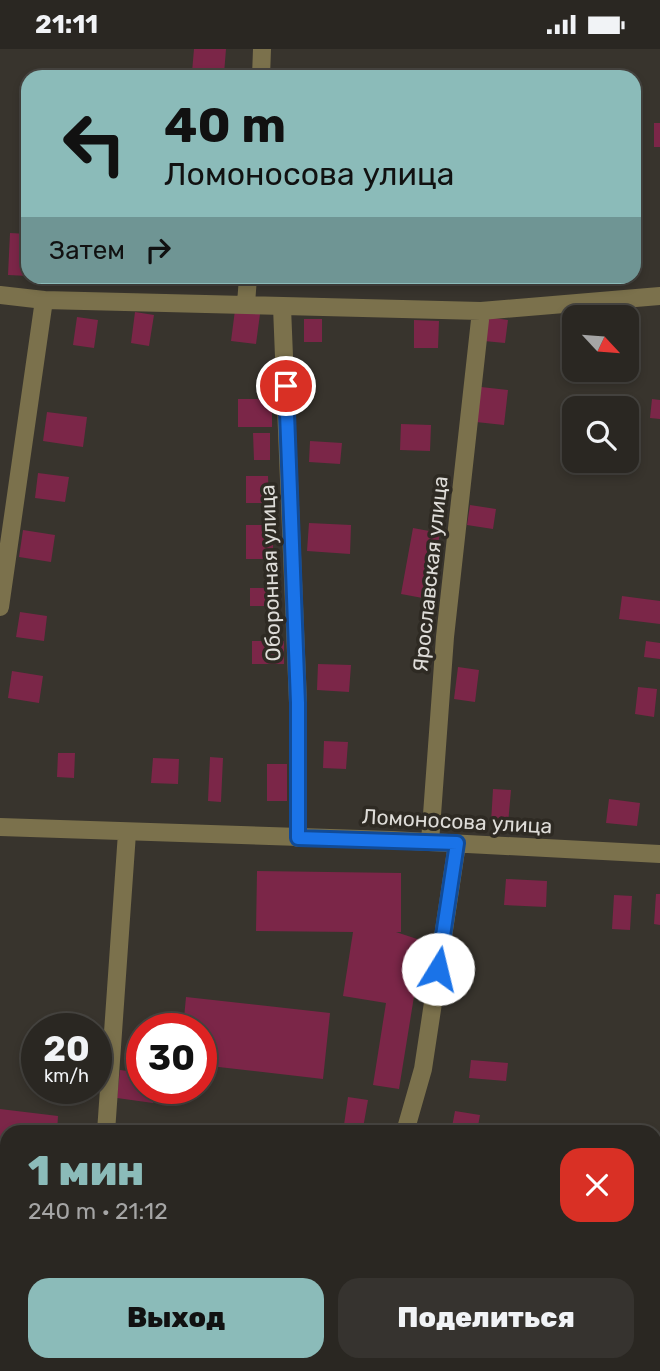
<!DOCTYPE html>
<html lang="ru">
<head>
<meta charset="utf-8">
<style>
	body { margin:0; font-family:Rubik,sans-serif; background:#36332f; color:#f1f3f6; height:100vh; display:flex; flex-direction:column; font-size:26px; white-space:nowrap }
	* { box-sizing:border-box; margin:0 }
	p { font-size:23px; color:#a5a5a5 }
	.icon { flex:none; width:38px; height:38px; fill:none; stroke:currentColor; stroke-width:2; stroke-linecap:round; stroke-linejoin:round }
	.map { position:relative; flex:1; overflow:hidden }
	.sheet { position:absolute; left:0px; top:1076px; width:662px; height:247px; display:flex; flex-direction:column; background:#2a2722; border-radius:21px 21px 0 0; box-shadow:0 4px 10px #0003,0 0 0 2px #464440 }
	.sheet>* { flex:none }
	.guide { position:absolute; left:21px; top:21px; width:620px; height:214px; border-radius:21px; box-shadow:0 4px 10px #0003,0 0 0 2px #464440; background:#8bbbb9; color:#111; overflow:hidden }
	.needle { width:46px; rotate:116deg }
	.buttons { position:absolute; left:562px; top:256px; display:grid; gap:14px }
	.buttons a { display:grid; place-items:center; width:77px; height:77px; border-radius:14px; background:#2a2722; box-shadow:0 4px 10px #0003,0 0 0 2px #464440; font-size:35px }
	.speed { position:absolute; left:21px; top:964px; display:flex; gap:14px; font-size:35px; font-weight:700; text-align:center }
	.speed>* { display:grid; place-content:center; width:91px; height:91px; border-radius:50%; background:#2a2722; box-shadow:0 4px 10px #0003,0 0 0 2px #464440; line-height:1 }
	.speed small { font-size:18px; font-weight:400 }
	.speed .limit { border:10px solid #d22; background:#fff; color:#111 }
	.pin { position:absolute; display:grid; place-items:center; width:60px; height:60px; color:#fff; margin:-30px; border:4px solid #fff; border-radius:50%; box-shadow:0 2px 7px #0007 }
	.me { position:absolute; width:77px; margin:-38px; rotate:9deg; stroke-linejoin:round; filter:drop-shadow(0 0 5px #0008) }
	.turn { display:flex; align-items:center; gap:24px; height:147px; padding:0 28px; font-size:32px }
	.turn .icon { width:91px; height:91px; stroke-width:2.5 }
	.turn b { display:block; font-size:49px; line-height:60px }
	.then { display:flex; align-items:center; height:66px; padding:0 28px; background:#0003; gap:14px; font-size:26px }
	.round { display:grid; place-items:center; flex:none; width:74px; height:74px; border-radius:21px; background:#36332f }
	.head { display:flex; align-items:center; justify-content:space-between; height:119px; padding:0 28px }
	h1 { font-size:42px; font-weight:800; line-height:52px; color:#8bbbb9 }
	.primary-button { display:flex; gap:14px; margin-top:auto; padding:14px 28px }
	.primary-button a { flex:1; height:80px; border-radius:21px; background:#8bbbb9; color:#111; font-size:28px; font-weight:800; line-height:80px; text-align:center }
	.primary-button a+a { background:#36332f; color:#f1f3f6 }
	.status { display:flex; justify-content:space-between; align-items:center; height:49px; padding:0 35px; background:#2a2722; direction:ltr }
	.status svg { height:19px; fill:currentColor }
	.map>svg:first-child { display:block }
</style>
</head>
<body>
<div class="status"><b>21:11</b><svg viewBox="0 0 49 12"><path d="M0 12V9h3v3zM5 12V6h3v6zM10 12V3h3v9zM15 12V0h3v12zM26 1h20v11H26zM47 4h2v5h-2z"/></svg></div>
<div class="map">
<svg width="660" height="1322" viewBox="0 0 660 1322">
	<rect width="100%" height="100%" fill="#38342d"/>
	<!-- building -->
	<path fill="#7b2648" d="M194 0H226L224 25 192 23Z
		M654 74H660V98H654Z
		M10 184 28 185V227L8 226Z
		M200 228H221L220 235 200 233Z
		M235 261 260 265 256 295 231 292Z
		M135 263 154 266 149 297 131 294Z
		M77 268 98 271 94 299 73 296Z
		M487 268 508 271 505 294 484 292Z
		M304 270H322V293H304Z
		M414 271 439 272 438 299H414Z
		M481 338 508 341 504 376 476 373Z
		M238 350H272V378H238Z
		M652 350 660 351V370L650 369Z
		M47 363 87 368 83 398 43 392Z
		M401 375 431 376 430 402 400 401Z
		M253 384H270V411H254Z
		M310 392 342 394 340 415 309 413Z
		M38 424 69 428 65 453 35 449Z
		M246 427H268L269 454H246Z
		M470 456 496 460 493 480 467 476Z
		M309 474 351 476 350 505 307 502Z
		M246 476H273V510H246Z
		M413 479 440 484 428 550 401 545Z
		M23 481 55 486 51 513 19 508Z
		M250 539H278V557H250Z
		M622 547 660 552V575L619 570Z
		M20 563 47 567 44 592 16 588Z
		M252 592H284V615H252Z
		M646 592 660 594V610L644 608Z
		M318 615 351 616 349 643 317 641Z
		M458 618 479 621 475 653 454 650Z
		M12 622 43 627 39 654 8 649Z
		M638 638 657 640 654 668 635 665Z
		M324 692 348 693 346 720 323 719Z
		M58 704H75L74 729 57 728Z
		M210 708 223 709 221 753 208 752Z
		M153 709 179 710 178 735 151 734Z
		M267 715H287V752H267Z
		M493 740 511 741 508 775 491 774Z
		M609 750 640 754 637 777 606 774Z
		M257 822 401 824V883H396L423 892 399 1040 373 1036 386 954 343 947 353 883 256 882Z
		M506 830 547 832 546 858 504 856Z
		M656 845H660V876L654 875Z
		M614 846 632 847 630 881 612 880Z
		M186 948 330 964 323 1030 201 1016V980H183Z
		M471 1011 508 1014 506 1032 469 1029Z
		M120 1021 142 1024V1040H155L153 1054 117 1049Z
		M348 1048 368 1051 363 1079 344 1076Z
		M0 1060 58 1067 57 1083H7V1097L0 1096Z
		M455 1062 480 1066 477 1083H451Z
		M654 1085H660V1114L654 1113Z
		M0 1139 7 1140V1261L0 1260Z
		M11 1316H51L50 1322H11Z
		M374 1316H395L404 1317 403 1322H373Z"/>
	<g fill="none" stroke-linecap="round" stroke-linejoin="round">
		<!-- minor -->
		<path stroke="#7b714c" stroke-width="18" d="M261 28 262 0
			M0 246 44 251 481 262 660 247
			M246 255 248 228
			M282 258 298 654V789
			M0 558 44 251
			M0 778 391 791 660 805
			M430 793 445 588 481 262
			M106 1083 127 784
			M405 1083 423 1020 457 795
			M654 1312 660 1288
			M79 1322 81 1316
			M348 1322 349 1316"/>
	</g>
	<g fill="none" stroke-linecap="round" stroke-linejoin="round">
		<!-- route casing -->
		<g stroke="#114b97" stroke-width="18">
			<path id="route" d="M286 337 298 654V789L457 794 438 920"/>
		</g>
		<!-- route -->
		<use href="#route" stroke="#1a73e8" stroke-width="12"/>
	</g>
	<g text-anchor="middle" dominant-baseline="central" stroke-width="7" stroke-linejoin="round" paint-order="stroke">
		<!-- street labels -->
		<g font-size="21" fill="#dedcd8" stroke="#2e2a23">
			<text transform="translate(270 524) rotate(-92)">Оборонная улица</text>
			<text transform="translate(430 525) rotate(-84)">Ярославская улица</text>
			<text transform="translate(457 772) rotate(3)">Ломоносова улица</text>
		</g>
	</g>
</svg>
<div class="buttons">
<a><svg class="needle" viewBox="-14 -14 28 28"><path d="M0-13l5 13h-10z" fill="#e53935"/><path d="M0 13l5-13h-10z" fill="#a5a5a5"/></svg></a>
<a><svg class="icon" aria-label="search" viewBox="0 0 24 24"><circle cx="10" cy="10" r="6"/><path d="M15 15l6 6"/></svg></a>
</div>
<div class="speed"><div>20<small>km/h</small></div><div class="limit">30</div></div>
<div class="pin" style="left:286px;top:337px;background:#d93025"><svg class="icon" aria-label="arrive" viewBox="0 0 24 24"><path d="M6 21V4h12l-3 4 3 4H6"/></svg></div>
<svg class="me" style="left:438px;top:920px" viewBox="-20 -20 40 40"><circle r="19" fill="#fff"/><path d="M0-13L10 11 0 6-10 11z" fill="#1a73e8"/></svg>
<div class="guide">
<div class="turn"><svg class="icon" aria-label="left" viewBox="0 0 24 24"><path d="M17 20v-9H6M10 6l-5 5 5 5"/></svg><div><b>40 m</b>Ломоносова улица</div></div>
<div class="then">Затем<svg class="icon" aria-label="right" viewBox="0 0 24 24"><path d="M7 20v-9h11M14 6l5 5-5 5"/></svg></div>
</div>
<section class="sheet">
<div class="head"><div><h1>1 мин</h1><p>240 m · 21:12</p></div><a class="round" style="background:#d93025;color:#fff"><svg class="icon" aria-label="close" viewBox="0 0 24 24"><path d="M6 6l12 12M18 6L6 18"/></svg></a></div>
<div class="primary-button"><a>Выход</a><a>Поделиться</a></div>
</section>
</div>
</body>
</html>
